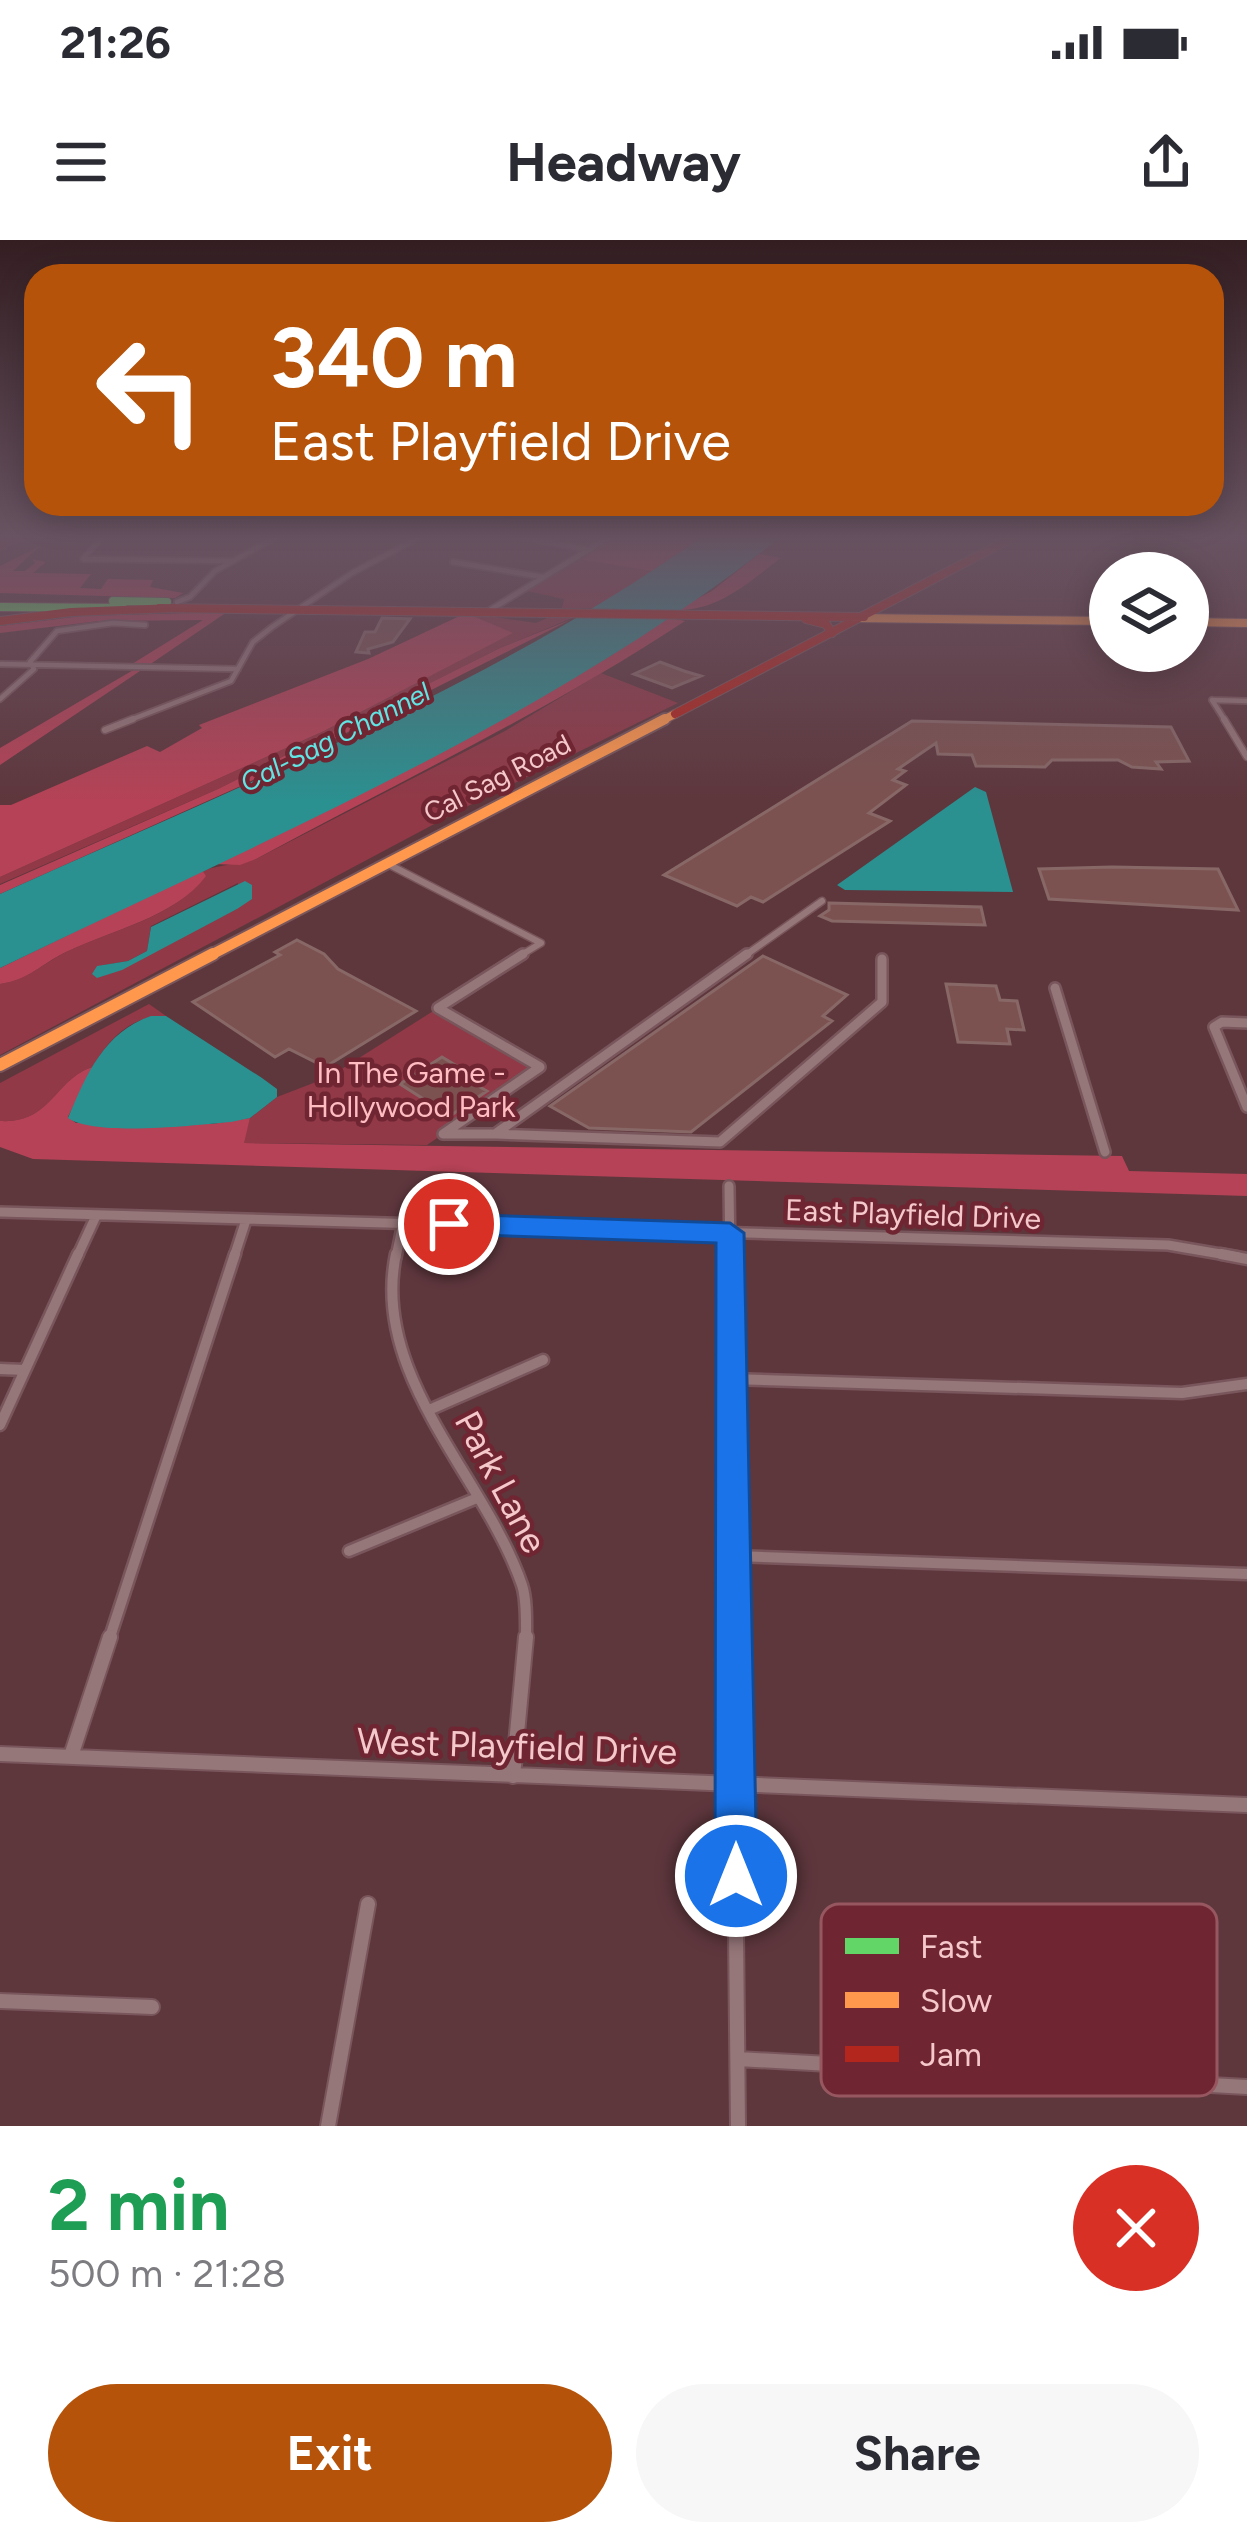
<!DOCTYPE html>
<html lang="en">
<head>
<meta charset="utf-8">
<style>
	body { margin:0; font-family:Figtree,sans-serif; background:#f7f7f7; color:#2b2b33; height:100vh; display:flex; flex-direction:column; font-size:45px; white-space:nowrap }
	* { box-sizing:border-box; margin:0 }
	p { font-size:39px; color:#7c7c81 }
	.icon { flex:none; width:66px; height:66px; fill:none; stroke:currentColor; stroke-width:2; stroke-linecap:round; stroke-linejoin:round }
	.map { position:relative; height:1886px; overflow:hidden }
	.sheet { display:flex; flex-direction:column; background:#fff; flex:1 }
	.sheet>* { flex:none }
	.guide { position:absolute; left:24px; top:24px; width:1200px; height:252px; border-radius:36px; box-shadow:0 6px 30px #0003; background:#b45309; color:#fff; overflow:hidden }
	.controls { position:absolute; left:1089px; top:312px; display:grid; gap:24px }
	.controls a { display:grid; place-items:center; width:120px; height:120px; border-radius:50%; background:#fff; box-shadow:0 6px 30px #0003; font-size:60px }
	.pin { position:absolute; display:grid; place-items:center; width:102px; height:102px; color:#fff; margin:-51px; border:6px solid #fff; border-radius:50%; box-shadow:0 3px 12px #0007 }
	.me { position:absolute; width:132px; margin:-66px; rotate:0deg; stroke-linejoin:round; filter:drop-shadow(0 0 9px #0008) }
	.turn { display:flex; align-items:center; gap:42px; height:252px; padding:0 48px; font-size:54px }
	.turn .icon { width:156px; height:156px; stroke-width:2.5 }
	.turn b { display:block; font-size:84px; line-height:102px }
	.round { display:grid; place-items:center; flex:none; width:126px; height:126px; border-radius:63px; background:#f7f7f7 }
	.head { display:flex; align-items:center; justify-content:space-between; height:204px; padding:0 48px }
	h1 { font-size:72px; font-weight:700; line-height:90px; color:#1e9e55 }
	.cta { display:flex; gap:24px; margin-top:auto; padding:24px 48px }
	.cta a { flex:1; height:138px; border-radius:72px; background:#b45309; color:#fff; font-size:48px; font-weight:700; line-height:138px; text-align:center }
	.cta a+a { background:#f7f7f7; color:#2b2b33 }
	.status { display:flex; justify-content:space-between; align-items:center; height:84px; padding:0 60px; background:#fff; direction:ltr }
	.status svg { height:33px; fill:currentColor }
	header { display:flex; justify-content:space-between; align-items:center; height:156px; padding:0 48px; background:#fff; font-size:54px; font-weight:700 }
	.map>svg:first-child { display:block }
</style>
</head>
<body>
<div class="status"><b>21:26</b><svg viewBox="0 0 49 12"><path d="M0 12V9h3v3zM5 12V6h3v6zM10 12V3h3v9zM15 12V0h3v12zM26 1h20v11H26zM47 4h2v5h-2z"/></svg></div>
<header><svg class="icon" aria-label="menu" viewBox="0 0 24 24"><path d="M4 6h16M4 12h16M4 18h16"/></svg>Headway<svg class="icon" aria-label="share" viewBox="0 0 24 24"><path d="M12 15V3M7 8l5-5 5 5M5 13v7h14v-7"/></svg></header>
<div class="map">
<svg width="1247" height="1886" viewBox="0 0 1247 1886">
	<rect width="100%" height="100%" fill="#5e373d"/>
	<!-- green -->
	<path fill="#913947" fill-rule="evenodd" d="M575 318 652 331 595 368H562L564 359 523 350Z
		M466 373 536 383 556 374 579 375 500 408 218 549 0 644V637L324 491 511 393Z
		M601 433 678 463 470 565 0 815V744C28 740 42 724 66 712 109 691 177 677 205 636L202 630 256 619 505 491ZM238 643 237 669 97 738 104 725 128 721 147 711 151 686Z
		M149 764 166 776C132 775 109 798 93 827 55 838 52 884 0 881V843Z
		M438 768 540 827 427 905 243 903 250 878 277 857 329 837Z"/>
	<!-- forest -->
	<path fill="#b54256" d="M615 296H703L652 331 578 319Z
		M40 306 13 331H25L35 323 32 319 46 322 33 333 91 334 80 348 101 349 108 339 153 340 150 347 183 353 175 358 0 353V326Z
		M759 314 781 318C747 343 719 371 675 370L712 351Z
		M227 372 149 425 132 424 203 380 99 381 0 393V386L82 376Z
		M466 373 513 393 324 491 0 637V565H11L147 506 160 512 202 488 199 485 368 419Z
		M666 377 685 381C549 471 400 541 256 619L240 625 214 624 458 503 612 415Z
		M570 380 243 545 0 654V645L218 549 500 408Z
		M135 429H143L0 525V508Z
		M202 630 206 636C176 677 109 691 66 712 41 724 29 740 0 744V728Z
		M93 827 68 877 76 883 212 884 250 878 244 903 1122 916 1129 931 1247 934V956L33 919 0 907V881C52 884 55 838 93 827Z"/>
	<!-- water -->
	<path fill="#2b9090" d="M703 296H782C549 481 266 599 0 728V654C238 546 489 448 703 296Z
		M975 547 986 552 1013 652 845 650 837 645Z
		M245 641 252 645V659L237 669 122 730 97 738 92 734 97 726 128 721 147 711 151 687Z
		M151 776H166L262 838 277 849V857L250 878 231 882C196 885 95 897 68 878 86 835 104 792 151 776Z"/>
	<!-- building -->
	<path fill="#7c5250" stroke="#886867" stroke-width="3" d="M382 378 410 379 393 402 368 409 369 413 356 412 365 392H375Z
		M660 422 684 431 701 436 672 448 634 434Z
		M912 481 1171 487 1189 521 1156 522 1161 529 1132 527 1118 520H1052L1045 527 976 526 972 515 938 514 936 503 898 529 905 531 893 540 906 545 869 573 890 581 763 662 751 657 737 666 664 635Z
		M1112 627 1218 629 1238 670 1049 659 1039 629Z
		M829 663 981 667 985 685 832 681 820 676 829 670Z
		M297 700 324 714 338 729 416 771 325 827 289 809 275 817 193 762 280 715 275 712Z
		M763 716 847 755 823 776 832 781 691 892 589 888 550 866Z
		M946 744 996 746 1000 760 1017 761 1024 790 1007 789 1010 804 958 802Z
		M442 817 477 838 471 842 487 851 450 876 400 844Z"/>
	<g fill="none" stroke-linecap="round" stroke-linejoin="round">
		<!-- street-far4 casing -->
		<g stroke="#79565b" stroke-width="8">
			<path id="street-far4" d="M517 296 588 310
				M83 319 233 321
				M83 319 103 296
				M453 322 543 337
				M177 362 190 357 215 331 278 296
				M490 370 611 296
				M0 424 238 429
				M0 459 34 429 30 422 57 391 113 383 145 385
				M1212 460 1226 482
				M1212 460 1247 461
				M125 482 231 441 253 402 272 387 352 333 422 296"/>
		</g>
		<!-- street-far3 casing -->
		<g stroke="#79565b" stroke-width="9">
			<path id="street-far3" d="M1224 479 1247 517
				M105 490 133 479
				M386 623 541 703 518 717
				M743 717 822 661"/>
		</g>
		<!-- street-far2 casing -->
		<g stroke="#79565b" stroke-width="14">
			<path id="street-far2" d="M523 714 438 768 540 827 443 894H495L747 714
				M1055 748 1105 912
				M1247 783 1222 782 1214 787 1247 867
				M496 894 720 902 882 762V719
				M729 946 730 1017
				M0 972 1168 1005 1238 1017
				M77 1017 96 976
				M234 1017 246 980
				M396 1017 403 983"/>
		</g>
		<!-- street-far1 casing -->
		<g stroke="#79565b" stroke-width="15">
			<path id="street-far1" d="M396 1014C370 1136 485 1237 522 1345 527 1360 526 1383 526 1400
				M730 1014 733 1400
				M1221 1014 1247 1019
				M0 1129 25 1130
				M731 1139 1182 1153 1247 1144
				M429 1170 543 1120
				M0 1185 78 1014
				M349 1311 477 1258
				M734 1316 1247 1334
				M109 1400 235 1014"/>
		</g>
		<!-- street casing -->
		<g stroke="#79565b" stroke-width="18">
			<path id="street" d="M733 1397 738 1886
				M0 1514 1247 1565
				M71 1516 110 1397
				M513 1536 526 1397
				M0 1761 152 1767
				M738 1819 1247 1847
				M328 1886 368 1664"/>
		</g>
		<!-- fast casing -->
		<g stroke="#79565b" stroke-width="10">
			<path id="fast" d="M113 361 167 362
				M0 367 123 368"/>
		</g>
		<!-- slow-far2 casing -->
		<g stroke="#79565b" stroke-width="10">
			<path id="slow-far2" d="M856 378 1110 381
				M1188 382 1247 383
				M659 482 675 474"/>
		</g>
		<!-- slow-far1 casing -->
		<g stroke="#79565b" stroke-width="14">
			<path id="slow-far1" d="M207 717 665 479"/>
		</g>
		<!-- slow casing -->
		<g stroke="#79565b" stroke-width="16">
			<path id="slow" d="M0 825 213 714"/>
		</g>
		<!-- jam casing -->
		<g stroke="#79565b" stroke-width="10">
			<path id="jam" d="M0 304 24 296
				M159 368 864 377
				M806 379 826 384 832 393
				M0 381 71 372 175 368
				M675 474 1016 296"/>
		</g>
		<!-- street-far4 -->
		<use href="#street-far4" stroke="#957679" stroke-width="4.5"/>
		<!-- street-far3 -->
		<use href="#street-far3" stroke="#957679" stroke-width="6"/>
		<!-- street-far2 -->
		<use href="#street-far2" stroke="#957679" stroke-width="9"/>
		<!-- street-far1 -->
		<use href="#street-far1" stroke="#957679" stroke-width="10"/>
		<!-- street -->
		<use href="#street" stroke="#957679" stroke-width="14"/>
		<!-- fast -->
		<use href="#fast" stroke="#63d668" stroke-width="8"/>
		<!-- slow-far2 -->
		<use href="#slow-far2" stroke="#ff974d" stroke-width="8"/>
		<!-- slow-far1 -->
		<use href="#slow-far1" stroke="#ff974d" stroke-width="10"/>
		<!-- slow -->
		<use href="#slow" stroke="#ff974d" stroke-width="12"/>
		<!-- jam -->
		<use href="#jam" stroke="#b3261e" stroke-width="8"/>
		<!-- jam-bridge casing -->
		<g stroke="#79565b" stroke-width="12" stroke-linecap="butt">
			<path id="jam-bridge" d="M0 306 10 296"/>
		</g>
		<!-- jam-bridge -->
		<use href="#jam-bridge" stroke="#b3261e" stroke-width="9"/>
	</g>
	<!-- sky -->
	<linearGradient id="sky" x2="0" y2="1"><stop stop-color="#341e22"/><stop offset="0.53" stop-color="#685362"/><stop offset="1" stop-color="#685362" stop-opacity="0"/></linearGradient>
	<rect width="1247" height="560" fill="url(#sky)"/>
	<!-- route -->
	<path fill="#1a73e8" stroke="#114b97" stroke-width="3" d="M449 974 730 983 744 993 757 1636 751 1651 736 1657 721 1651 715 1636 716 1003 449 994 435 984Z"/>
	<g text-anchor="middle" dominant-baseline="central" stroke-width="9" stroke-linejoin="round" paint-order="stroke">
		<!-- far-water labels -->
		<g font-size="27" font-style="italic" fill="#61e5e4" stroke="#6f2632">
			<text transform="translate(335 497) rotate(-27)">Cal-Sag Channel</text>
		</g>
		<!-- far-street labels -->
		<g font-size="27" fill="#f5c8cb" stroke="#6f2632">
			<text transform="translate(497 538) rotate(-27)">Cal Sag Road</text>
		</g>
		<!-- park labels -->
		<g font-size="30" fill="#ffbcc1" stroke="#6f2632">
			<text x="411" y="832">In The Game -<tspan x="411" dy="34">Hollywood Park</tspan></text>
		</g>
		<!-- street labels -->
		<g font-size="30" fill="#f5c8cb" stroke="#6f2632">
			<text transform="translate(913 974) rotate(2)">East Playfield Drive</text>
		</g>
		<!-- near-street labels -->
		<g font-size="36" fill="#f5c8cb" stroke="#6f2632">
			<text transform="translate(501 1242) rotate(62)">Park Lane</text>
			<text transform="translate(517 1506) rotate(2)">West Playfield Drive</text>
		</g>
	</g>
	<!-- legend -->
	<rect x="821" y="1664" width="396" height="192" rx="18" fill="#6f2632" stroke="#975760" stroke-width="3"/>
	<rect x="845" y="1698" width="54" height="16" fill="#63d668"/>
	<rect x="845" y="1752" width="54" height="16" fill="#ff974d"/>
	<rect x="845" y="1806" width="54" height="16" fill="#b3261e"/>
	<g font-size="33" fill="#f5c8cb">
		<text x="920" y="1718">Fast</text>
		<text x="920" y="1772">Slow</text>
		<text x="920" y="1826">Jam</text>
	</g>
</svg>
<div class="controls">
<a><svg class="icon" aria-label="layers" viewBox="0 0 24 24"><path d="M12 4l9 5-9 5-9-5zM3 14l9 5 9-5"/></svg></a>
</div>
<div class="pin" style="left:449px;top:984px;background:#d93025"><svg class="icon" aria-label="arrive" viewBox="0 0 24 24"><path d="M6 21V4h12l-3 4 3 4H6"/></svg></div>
<svg class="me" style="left:736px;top:1636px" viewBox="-20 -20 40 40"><circle r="17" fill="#1a73e8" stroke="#fff" stroke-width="3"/><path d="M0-11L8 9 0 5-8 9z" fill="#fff"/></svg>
<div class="guide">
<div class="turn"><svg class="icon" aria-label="left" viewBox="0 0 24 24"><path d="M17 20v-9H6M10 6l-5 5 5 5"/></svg><div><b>340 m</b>East Playfield Drive</div></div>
</div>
</div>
<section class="sheet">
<div class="head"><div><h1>2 min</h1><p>500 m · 21:28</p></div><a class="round" style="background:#d93025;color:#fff"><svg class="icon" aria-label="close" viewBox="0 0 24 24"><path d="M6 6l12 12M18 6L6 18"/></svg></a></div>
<div class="cta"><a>Exit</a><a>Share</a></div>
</section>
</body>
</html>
